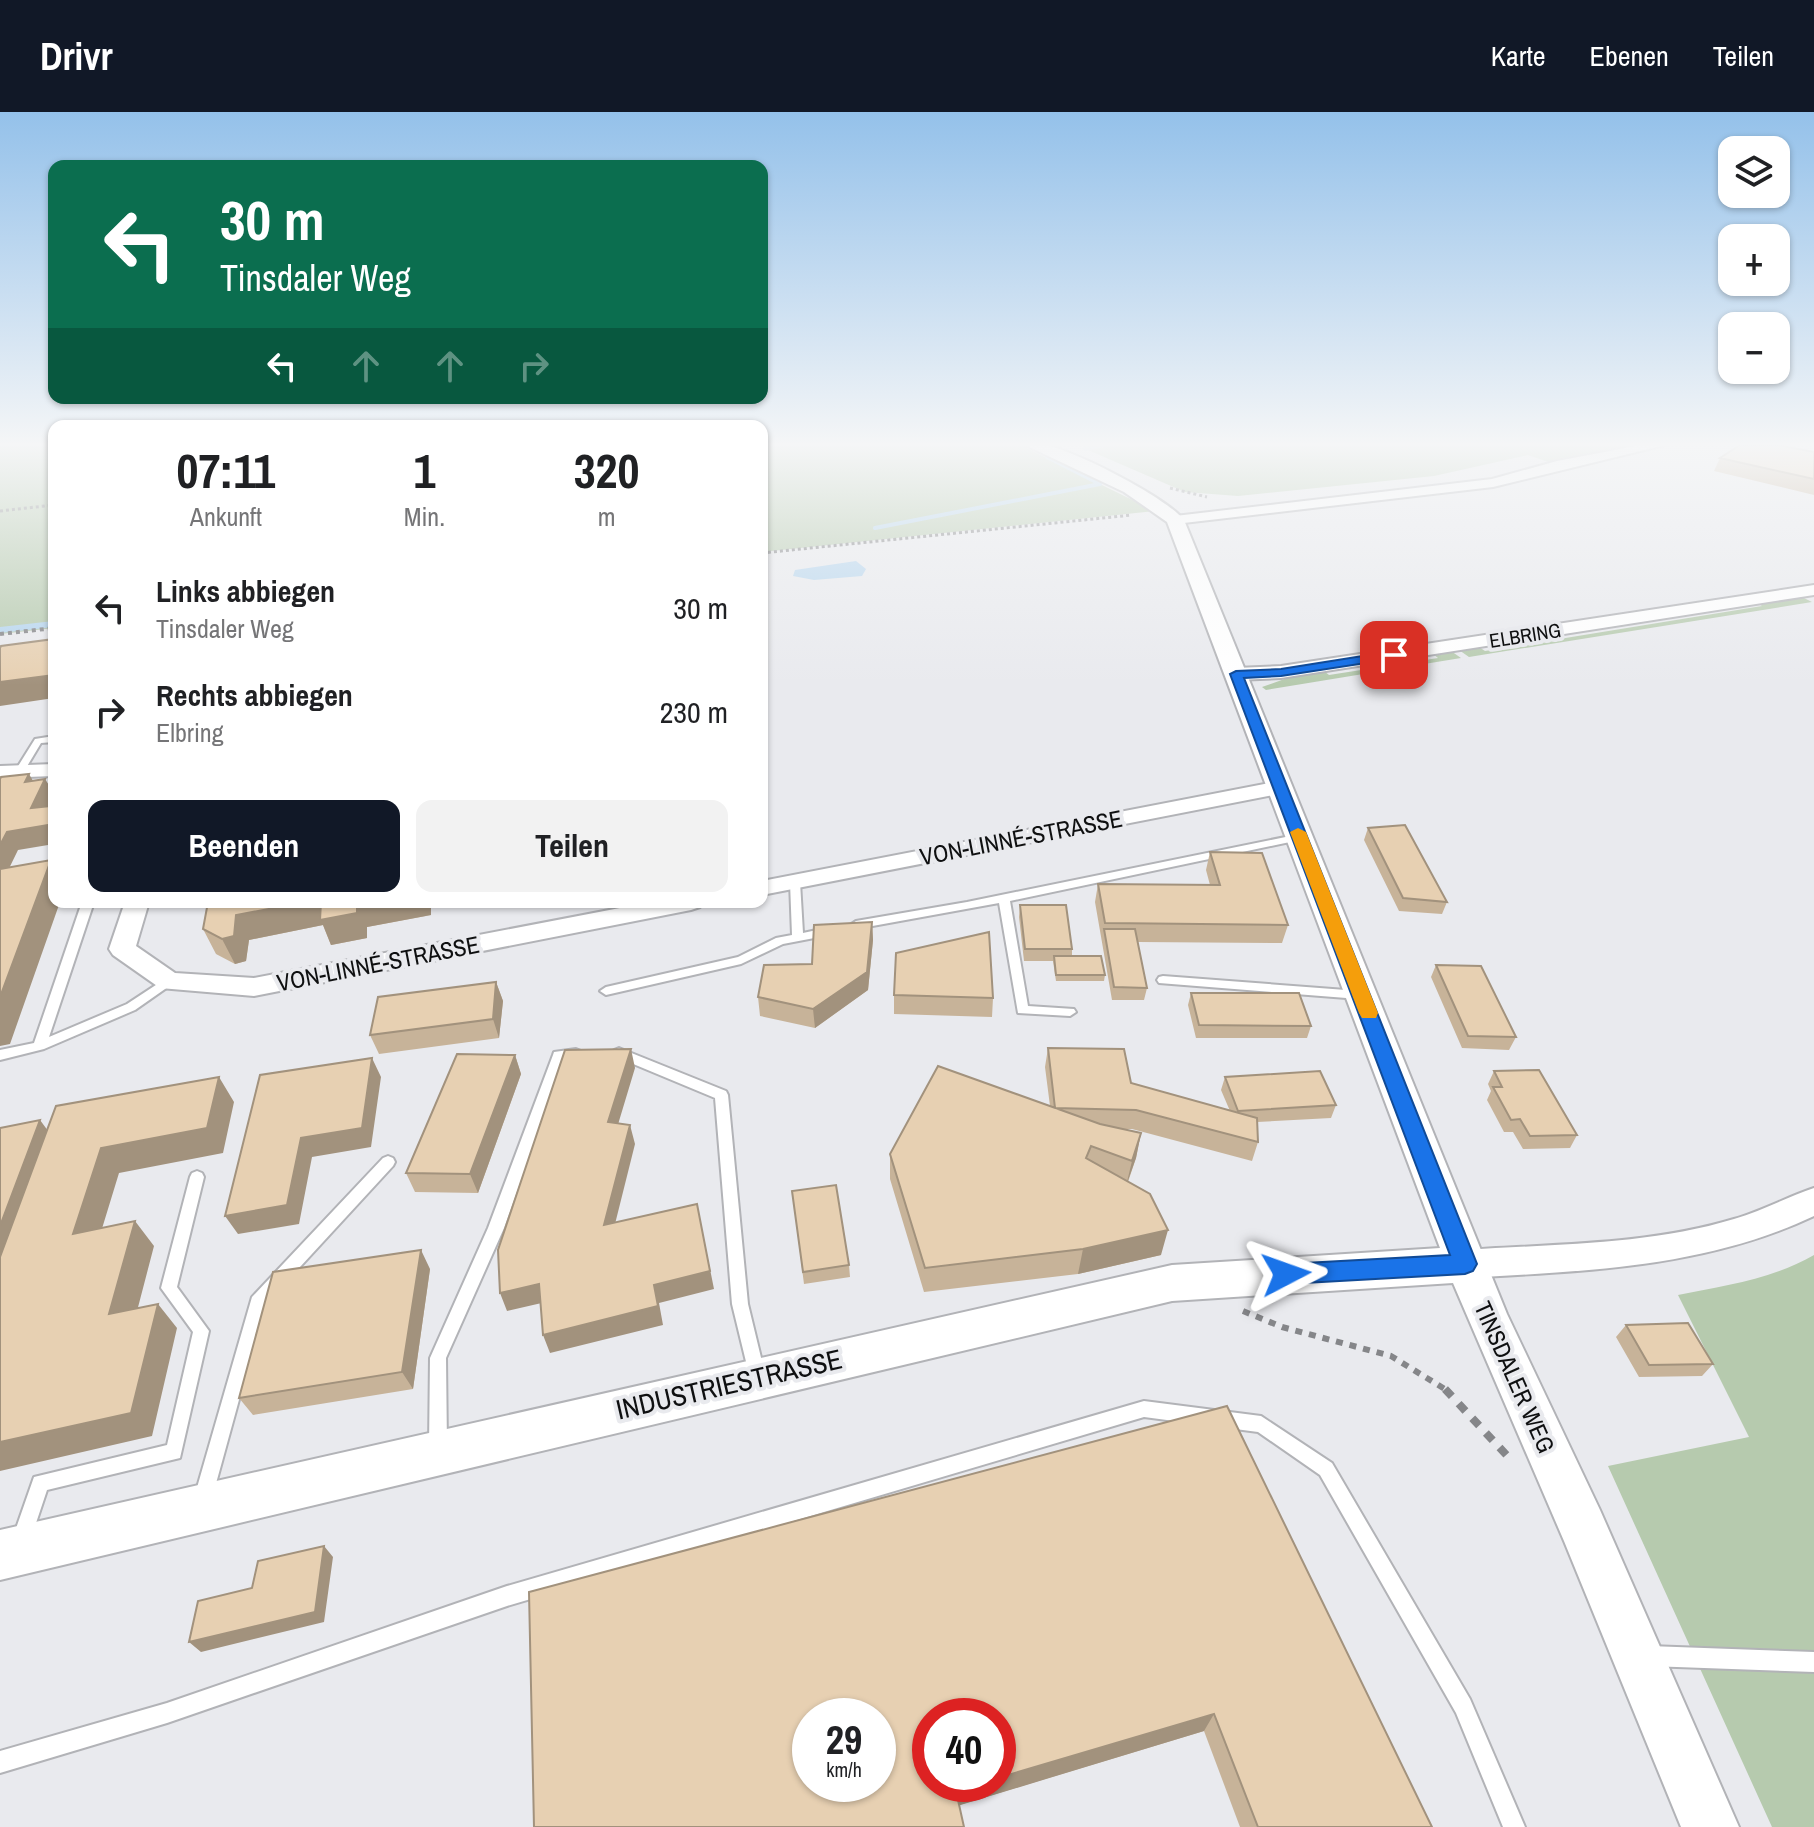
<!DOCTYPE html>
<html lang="de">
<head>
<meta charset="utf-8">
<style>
	body { margin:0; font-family:"Archivo Narrow",sans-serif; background:#f2f2f2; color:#202124; height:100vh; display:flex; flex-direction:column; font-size:30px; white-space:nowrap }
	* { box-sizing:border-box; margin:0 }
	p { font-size:26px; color:#757577 }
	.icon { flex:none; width:44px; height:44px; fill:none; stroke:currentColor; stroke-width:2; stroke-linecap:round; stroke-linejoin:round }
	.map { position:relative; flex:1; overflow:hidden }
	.sheet { position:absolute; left:48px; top:308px; width:720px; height:488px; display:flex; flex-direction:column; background:#fff; border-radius:16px; box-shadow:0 2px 6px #0004 }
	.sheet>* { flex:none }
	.guide { position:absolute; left:48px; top:48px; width:720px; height:244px; border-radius:16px; box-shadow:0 2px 6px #0004; background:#0b6e4f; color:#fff; overflow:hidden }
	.buttons { position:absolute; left:1718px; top:24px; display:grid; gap:16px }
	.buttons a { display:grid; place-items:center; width:72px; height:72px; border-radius:16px; background:#fff; box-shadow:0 2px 6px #0004; font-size:40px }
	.speed { position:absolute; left:792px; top:1586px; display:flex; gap:16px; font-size:40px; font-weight:700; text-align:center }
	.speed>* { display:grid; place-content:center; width:104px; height:104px; border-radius:50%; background:#fff; box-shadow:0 2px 6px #0004; line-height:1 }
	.speed small { font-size:20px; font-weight:400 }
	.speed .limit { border:12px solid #d22; background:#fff; color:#111 }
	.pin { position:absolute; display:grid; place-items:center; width:68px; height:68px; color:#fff; margin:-34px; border-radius:16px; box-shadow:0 4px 12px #0006 }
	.me { position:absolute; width:88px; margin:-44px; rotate:86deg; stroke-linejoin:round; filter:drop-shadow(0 0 6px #0008) }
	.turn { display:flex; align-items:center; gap:28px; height:168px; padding:0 40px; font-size:36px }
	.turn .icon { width:104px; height:104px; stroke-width:2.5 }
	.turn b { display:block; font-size:56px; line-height:68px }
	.lanes { display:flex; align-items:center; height:76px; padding:0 40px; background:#0003; justify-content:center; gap:40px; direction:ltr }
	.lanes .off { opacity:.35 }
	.eta { display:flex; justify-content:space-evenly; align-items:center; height:136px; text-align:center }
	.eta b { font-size:48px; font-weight:700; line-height:56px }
	.primary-button { display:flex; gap:16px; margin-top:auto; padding:16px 40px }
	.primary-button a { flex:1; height:92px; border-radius:16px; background:#111827; color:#fff; font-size:32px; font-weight:700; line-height:92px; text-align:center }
	.primary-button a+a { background:#f2f2f2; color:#202124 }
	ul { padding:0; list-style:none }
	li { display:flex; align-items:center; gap:24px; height:104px; padding:0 40px }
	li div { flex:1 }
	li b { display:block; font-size:30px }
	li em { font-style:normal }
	header { display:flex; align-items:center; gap:48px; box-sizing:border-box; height:112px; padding:0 40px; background:#111827; color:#fff }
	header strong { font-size:38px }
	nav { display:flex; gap:44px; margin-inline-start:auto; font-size:28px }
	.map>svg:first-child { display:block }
</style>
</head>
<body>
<header>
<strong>Drivr</strong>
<nav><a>Karte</a><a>Ebenen</a><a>Teilen</a></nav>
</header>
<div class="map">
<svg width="1814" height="1715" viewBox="0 0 1814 1715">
	<rect width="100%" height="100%" fill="#e9eaee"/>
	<!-- green -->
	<path fill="#b6caae" d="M0 333H54V516L0 522Z
		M762 333H1020L1155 399 762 440Z
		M1115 333H1659L1557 353 1528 343 1434 364 1238 384 1185 380 1088 338Z
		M1800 484 1812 490 1469 545 1459 538 1479 535 1485 539 1762 494 1757 491Z
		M1451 539 1461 546 1266 578 1262 575 1290 565 1324 559 1329 563 1438 546 1433 542Z
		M1814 1143V1715H1772L1608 1354 1749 1325 1678 1183C1724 1174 1773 1167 1814 1143Z"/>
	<!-- water -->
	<path fill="#b6d5ee" d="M856 449 866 457 862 464 814 468 793 464 795 458Z"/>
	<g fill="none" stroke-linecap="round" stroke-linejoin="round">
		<!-- stream-far1 -->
		<path stroke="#b6d5ee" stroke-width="4" d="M1085 337 1103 333
			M875 416 1100 372 1047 345"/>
		<!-- stream -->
		<path stroke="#b6d5ee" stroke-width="6" d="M0 518 54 512"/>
		<!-- service casing -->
		<g stroke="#b2b3b7" stroke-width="4">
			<path id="service" d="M54 624V630L41 631 23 661H17L15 659 35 627Z
				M1300 722 1304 723 1305 725 1304 727 1010 789 1028 894 1074 897 1076 900 1070 904 1018 901 999 791 856 817 850 813 856 809 967 790Z
				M795 767 800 770 803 821 826 816 830 817 832 820 830 823 783 832 741 852 606 883 600 879 606 875 738 845 776 826 792 823 790 770Z
				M82 790H94L49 925 127 892 165 867H173L175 870 135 898 44 937 0 948V938L34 931Z
				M1163 864 1359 879 1365 883 1359 887 1159 871 1157 868 1159 865Z
				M619 936 726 979 728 983 748 1192 765 1262 763 1267 757 1270 751 1267 749 1262 732 1192 715 986 614 944 613 941 614 938Z
				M576 937 581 939 582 942 581 945 564 947 504 1116 446 1246 447 1336 444 1342 438 1345 432 1342 429 1336 430 1246 488 1116 553 943 554 940Z
				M388 1044 393 1046 395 1050 393 1054 265 1193 212 1386 209 1392 203 1395 197 1392 194 1386 252 1185 383 1046Z
				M197 1059 202 1061 204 1065 177 1175 209 1219 180 1346 47 1378 29 1432 22 1434 15 1432 13 1425 34 1365 167 1333 193 1220 161 1176 190 1065 192 1061Z
				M1144 1289 1261 1304 1332 1351 1470 1587 1525 1715H1503L1456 1601 1320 1363 1258 1320 1144 1305 507 1494 167 1611 0 1661V1639L167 1591 507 1474Z
				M1649 1534 1814 1540V1560L1649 1554 1642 1551 1639 1544 1642 1537Z"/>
		</g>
		<!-- minor casing -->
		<g stroke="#b2b3b7" stroke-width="4">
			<path id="minor" d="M1641 333H1665L1493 375 1175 412 1168 408 1175 404 1492 367 1557 349Z
				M1814 473V483L1281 566 1236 568 1227 562 1236 556 1281 554Z
				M54 652V664L0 666V654Z
				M1280 669 1288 670 1291 675 1288 680 762 783V769Z
				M125 790H149L136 834 175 861 254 866 651 790H703L700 795 691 798 254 884 160 876 113 843 109 837Z
				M1814 1076V1104C1704 1156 1585 1159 1465 1166L1453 1162 1448 1152 1453 1142 1465 1138C1554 1132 1648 1133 1734 1107 1762 1099 1787 1085 1814 1076Z"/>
		</g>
		<!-- tertiary casing -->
		<g stroke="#b2b3b7" stroke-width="4">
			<path id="tertiary" d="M1025 333C1031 333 1038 332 1044 333 1073 337 1167 386 1184 408L1507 1202 1600 1398 1739 1715H1681L1564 1429 1453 1171 1172 1189 0 1468V1418L1172 1153 1440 1136 1167 410 1124 380Z"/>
		</g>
		<!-- path-far3 -->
		<path stroke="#858689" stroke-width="3" stroke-dasharray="3 3" stroke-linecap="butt" d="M1170 376 1207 385
			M0 399 54 393
			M762 441 1132 403"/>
		<!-- path-far2 -->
		<path stroke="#858689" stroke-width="4" stroke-dasharray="4 4" stroke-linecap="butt" d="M0 522 54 516"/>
		<!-- path-far1 -->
		<path stroke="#858689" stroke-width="6" stroke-dasharray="7 7" stroke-linecap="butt" d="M1243 1199 1282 1215 1391 1244 1448 1279"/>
		<!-- path -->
		<path stroke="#858689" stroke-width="8" stroke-dasharray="10 10" stroke-linecap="butt" d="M1445 1277 1513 1350"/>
		<!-- service -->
		<use href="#service" fill="#fff" fill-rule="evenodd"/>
		<!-- minor -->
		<use href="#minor" fill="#fff" fill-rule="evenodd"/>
		<!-- tertiary -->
		<use href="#tertiary" fill="#fff" fill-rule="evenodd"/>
	</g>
	<!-- wall -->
	<path fill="#c7b399" d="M1814 340V383L1714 359 1720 346Z
		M1368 716 1447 790 1442 802 1399 799 1364 728Z
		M1210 740 1288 813 1282 831 1138 830 1147 876 1144 888H1112L1095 790 1098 772 1210 773 1206 758Z
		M1020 793 1072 837V844L1105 863 1104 869H1056L1053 849H1024L1019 805Z
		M431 803 367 815V826L331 833 323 813 249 828 246 849 235 852 216 842 203 817Z
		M872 810 873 828 868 878 815 916 760 904 758 885 812 852Z
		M1436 853 1516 925 1509 938 1462 936 1431 865Z
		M496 870 503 889 499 926 379 942 370 923Z
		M1191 881 1311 914 1307 926H1196L1188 893Z
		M894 883 993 886 992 905 894 902Z
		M1048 936 1131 971 1230 999 1221 978 1225 965 1336 993 1331 1006 1257 1010 1258 1030 1252 1049 1132 1017H1121L1141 1021 1136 1046 1128 1070 1161 1143 1078 1162 924 1180 890 1067V1042L1050 994 1045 955Z
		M515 943 521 962 478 1081 415 1080 406 1061Z
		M1494 959 1577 1023 1570 1036 1523 1037 1513 1020H1504L1487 988 1491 979 1488 972Z
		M792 1079 849 1153 850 1165 804 1172Z
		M430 1157 413 1277 253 1303 239 1286Z
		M1626 1213 1713 1252 1702 1264 1639 1265 1616 1225Z
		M1227 1294 1432 1715H1240L1204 1619 959 1693 534 1715Z"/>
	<!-- shaded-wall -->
	<path fill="#a2927d" d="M54 563V586L0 594V570Z
		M29 662 39 679 25 670Z
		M45 667 54 681V732L18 738 0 775V733L7 720 31 696Z
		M51 748 54 754V790H60L10 932 0 934V885Z
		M306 790H431V803L367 815V826L331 833 323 813 249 828 246 849 235 852 222 827 236 803Z
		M872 810 873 828 868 878 815 916 813 897Z
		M496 870 503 889 499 926 493 907Z
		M631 937 635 956 613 1029 608 1010Z
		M515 943 521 962 478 1081 470 1062Z
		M372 946 381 965 371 1035 312 1045 299 1112 238 1122 225 1104 301 1026Z
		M219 965 234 990 223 1041 119 1061 93 1146 73 1122 101 1036Z
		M40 1008 54 1027 0 1179V1114Z
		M630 1013 635 1032 610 1132 604 1113Z
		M1141 1021 1136 1046 1126 1074 1132 1049Z
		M697 1092 714 1177 659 1191 663 1213 550 1241 543 1223 654 1173Z
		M135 1109 154 1134 130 1226 109 1202Z
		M1168 1118 1161 1143 1078 1162 1083 1137Z
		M421 1138 430 1157 413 1277 402 1260Z
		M539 1172 546 1190 507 1199 500 1181Z
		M158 1192 177 1216 152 1324 0 1359V1330Z
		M324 1434 333 1445 324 1510 201 1540 189 1530Z
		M1214 1602 1204 1619 954 1695 956 1679 979 1672H998V1666Z"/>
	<!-- building -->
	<path fill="#e7d0b2" stroke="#a2927d" stroke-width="2" fill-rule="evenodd" d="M1740 333H1778L1814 340V367L1720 346Z
		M54 527V563L0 570V536L1 534Z
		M29 662 25 670 45 667 31 696 50 694 54 685V712L7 720 0 733V667L1 665Z
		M1405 713 1447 790 1403 786 1368 716Z
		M1210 740 1262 741 1288 813 1105 811 1098 772 1220 773Z
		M51 748 0 885V757Z
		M208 790H306L236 803 234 824 222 827 203 817Z
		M321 790H361L357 791V801L320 808Z
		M1020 793H1066L1072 837H1025Z
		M872 810 867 860 813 897 758 885 764 853 812 852 814 813Z
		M1104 817H1135L1147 876 1114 875Z
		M989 820 993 886 894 883 896 841Z
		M1054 844H1101L1105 863H1056Z
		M1436 853 1481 854 1516 925 1468 924Z
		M496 870 493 907 370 923 378 885Z
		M1191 881H1299L1311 914 1199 913Z
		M1048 936 1124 937 1131 971 1257 1006 1258 1030 1136 998 1055 996Z
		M631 937 608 1010 630 1013 604 1113 697 1092 710 1159 654 1173 658 1194 543 1223 539 1172 500 1181 498 1138 565 938Z
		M457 942 515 943 470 1062 406 1061Z
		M372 946 362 1016 301 1026 287 1093 225 1104 260 963Z
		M938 954 1100 1012 1141 1021 1132 1049 1091 1034 1086 1046 1150 1082 1168 1118 1083 1137 925 1156 890 1042Z
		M1539 958 1577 1023 1530 1024 1520 1007 1511 1008 1493 975H1502L1494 959Z
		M1320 959 1336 993 1238 999 1225 965Z
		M219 965 207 1016 101 1036 73 1122 135 1109 109 1202 158 1192 131 1301 0 1330V1145L56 994Z
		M40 1008 0 1114V1016Z
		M836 1073 849 1153 803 1160 792 1079Z
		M421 1138 402 1260 239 1286 273 1160Z
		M1688 1211 1713 1252 1649 1253 1626 1213Z
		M1227 1294 1432 1715H1258L1214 1602 998 1666V1604H930V1672H979L956 1679 964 1715H534L529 1480ZM810 1604H878V1672H810Z
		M324 1434 315 1500 189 1530 198 1489 252 1476 258 1449Z"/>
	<!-- sky -->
	<linearGradient id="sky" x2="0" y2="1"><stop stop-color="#94c1ea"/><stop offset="0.58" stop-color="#f5f6f7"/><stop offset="1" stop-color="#f5f6f7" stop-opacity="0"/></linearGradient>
	<rect width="1814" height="573" fill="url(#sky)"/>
	<!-- route -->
	<path fill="#1a73e8" stroke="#114b97" stroke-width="2" d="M1394 539 1399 540V546L1281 564 1244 566 1477 1152 1473 1159 1465 1162 1286 1172 1278 1169 1275 1162 1278 1155 1286 1152 1450 1143 1230 562 1236 559 1281 557Z"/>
	<!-- slow -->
	<path fill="#f59e0b" d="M1298 716 1306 720 1378 901 1376 906H1362L1359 901 1290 720Z"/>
	<g text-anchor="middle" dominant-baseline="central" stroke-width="8" stroke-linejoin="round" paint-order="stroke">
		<!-- far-street labels -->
		<g font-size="20" fill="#0f1011" stroke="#e9eaee">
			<text transform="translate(1525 523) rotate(-9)">ELBRING</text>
		</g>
		<!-- street labels -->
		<g font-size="24" fill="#0f1011" stroke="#e9eaee">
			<text transform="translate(1021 725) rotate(-11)">VON-LINNÉ-STRASSE</text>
			<text transform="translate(378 851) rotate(-11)">VON-LINNÉ-STRASSE</text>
			<text transform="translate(1515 1265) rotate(66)">TINSDALER WEG</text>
		</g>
		<!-- near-street labels -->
		<g font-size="28" fill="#0f1011" stroke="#e9eaee">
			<text transform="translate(729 1272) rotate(-13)">INDUSTRIESTRASSE</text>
		</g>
	</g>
</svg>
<div class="buttons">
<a><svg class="icon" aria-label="layers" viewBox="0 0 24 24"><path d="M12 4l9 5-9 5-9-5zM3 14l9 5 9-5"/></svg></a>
<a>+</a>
<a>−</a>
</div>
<div class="speed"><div>29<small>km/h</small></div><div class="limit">40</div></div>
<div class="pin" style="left:1394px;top:543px;background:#d93025"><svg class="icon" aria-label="arrive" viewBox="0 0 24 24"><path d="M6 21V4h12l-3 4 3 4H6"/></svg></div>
<svg class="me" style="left:1286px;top:1162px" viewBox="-20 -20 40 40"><path d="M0-17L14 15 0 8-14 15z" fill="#1a73e8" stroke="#fff" stroke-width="4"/></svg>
<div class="guide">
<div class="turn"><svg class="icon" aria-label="left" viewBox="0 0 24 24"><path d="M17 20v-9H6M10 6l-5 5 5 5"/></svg><div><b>30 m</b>Tinsdaler Weg</div></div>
<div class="lanes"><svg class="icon" aria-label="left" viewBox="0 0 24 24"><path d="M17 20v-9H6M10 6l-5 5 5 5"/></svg><svg class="icon off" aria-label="ahead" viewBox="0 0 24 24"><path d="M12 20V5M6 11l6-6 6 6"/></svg><svg class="icon off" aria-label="ahead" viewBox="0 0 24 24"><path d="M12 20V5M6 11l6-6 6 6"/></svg><svg class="icon off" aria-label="right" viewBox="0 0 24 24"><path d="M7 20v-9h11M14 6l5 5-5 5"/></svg></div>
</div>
<section class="sheet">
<div class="eta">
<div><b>07:11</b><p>Ankunft</p></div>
<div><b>1</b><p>Min.</p></div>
<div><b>320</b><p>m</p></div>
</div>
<ul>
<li><svg class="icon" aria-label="left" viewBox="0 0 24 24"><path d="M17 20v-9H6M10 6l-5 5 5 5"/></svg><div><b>Links abbiegen</b><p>Tinsdaler Weg</p></div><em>30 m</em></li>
<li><svg class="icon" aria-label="right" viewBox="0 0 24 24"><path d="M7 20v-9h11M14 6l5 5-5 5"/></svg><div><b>Rechts abbiegen</b><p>Elbring</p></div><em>230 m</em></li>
</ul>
<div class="primary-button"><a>Beenden</a><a>Teilen</a></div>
</section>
</div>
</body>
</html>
